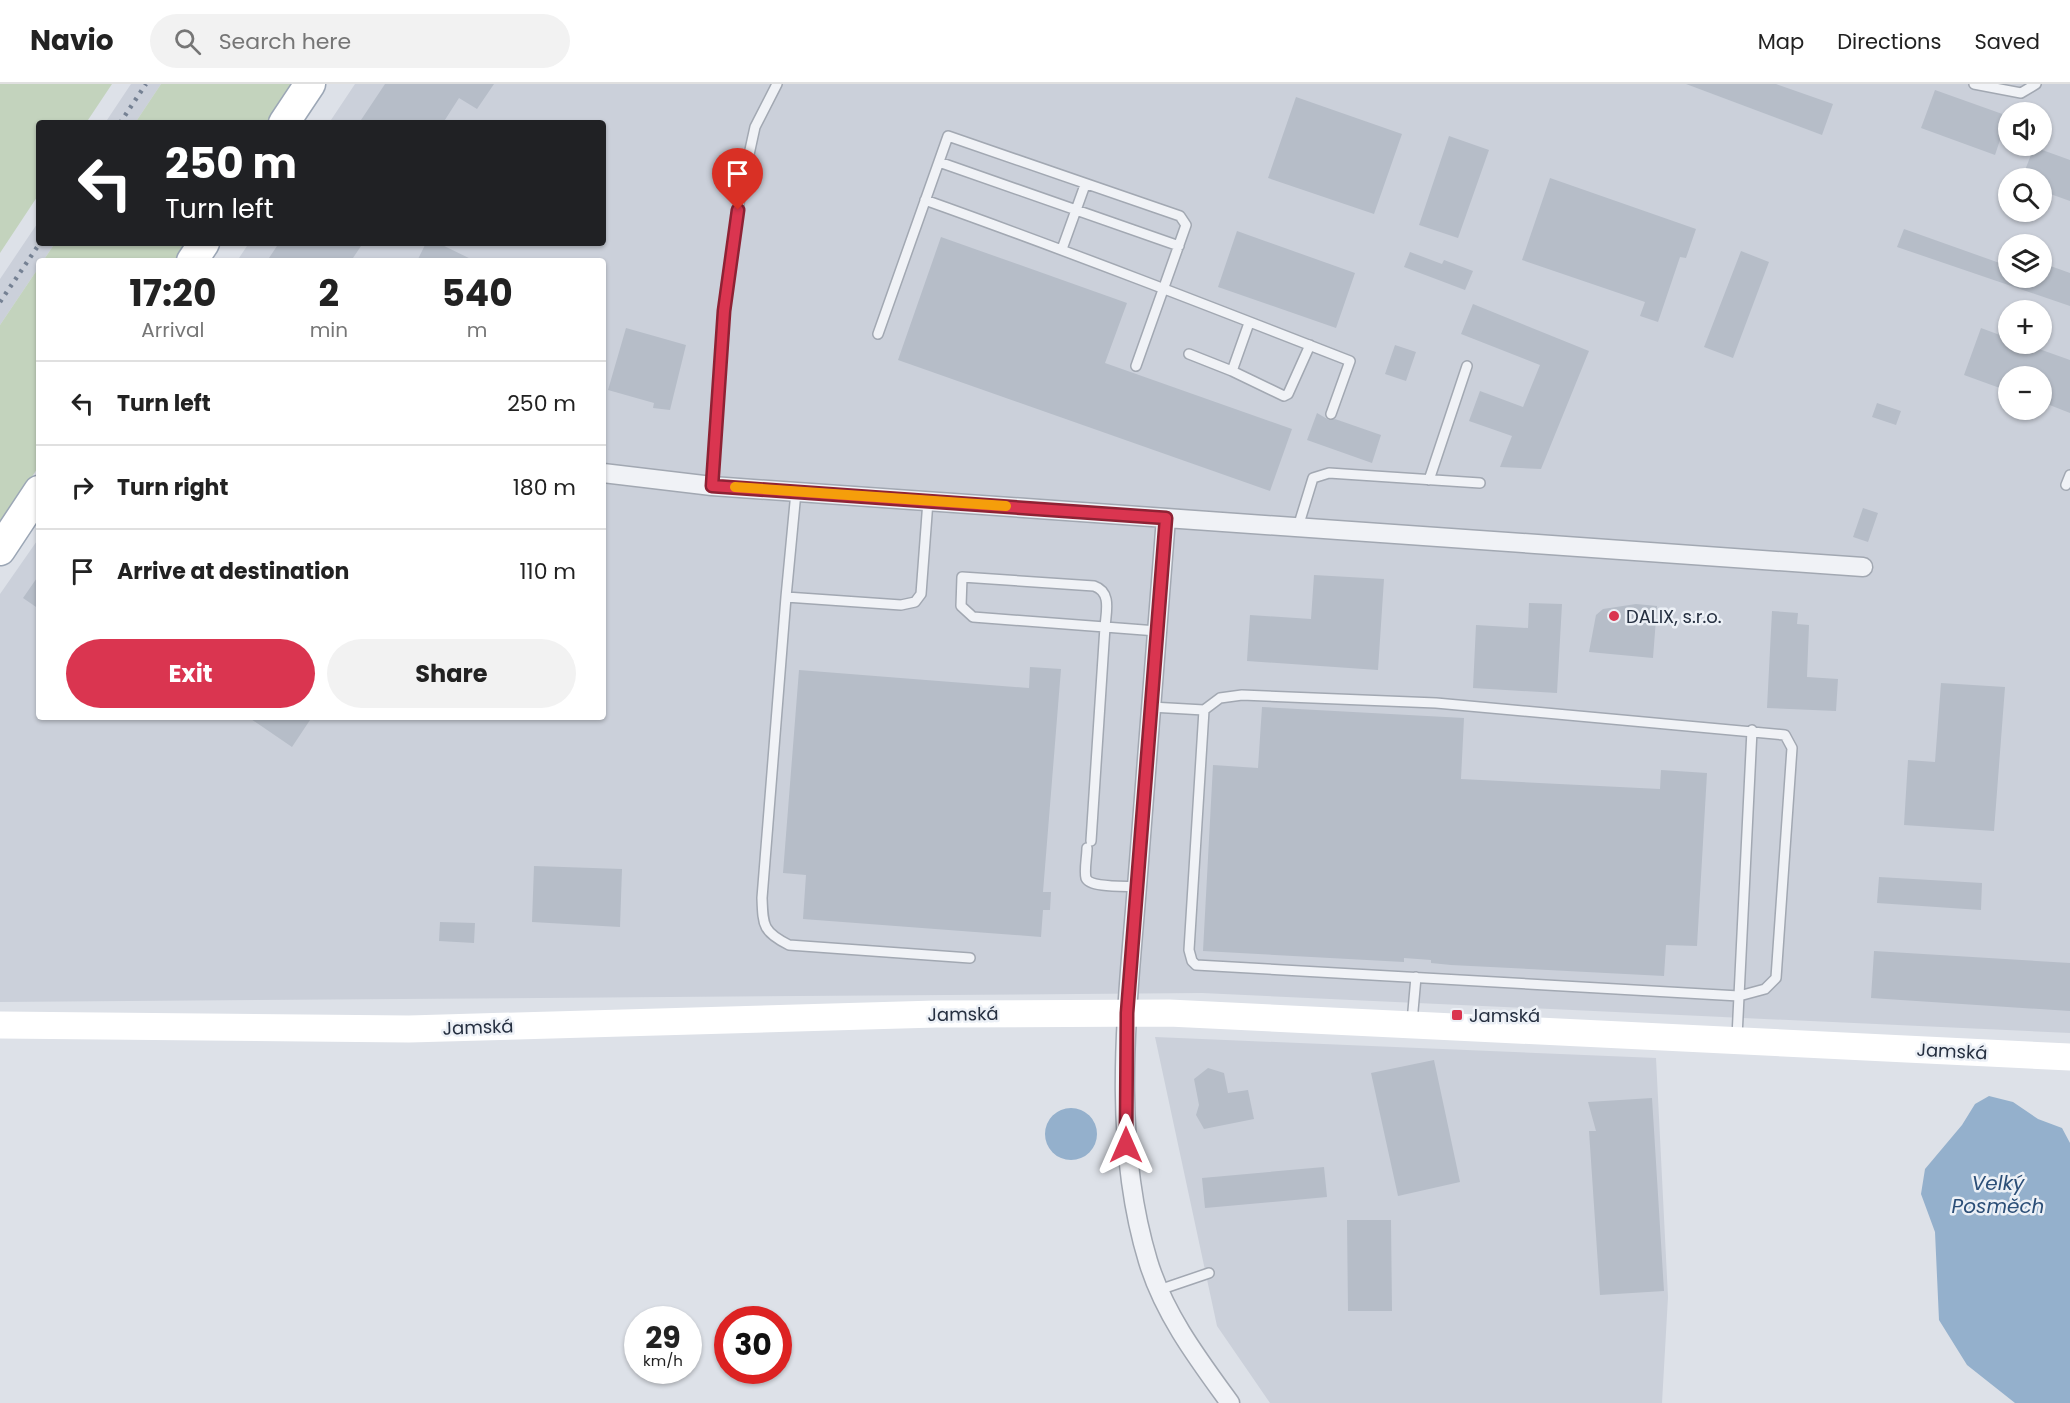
<!DOCTYPE html>
<html lang="en">
<head>
<meta charset="utf-8">
<style>
	body { margin:0; font-family:Poppins,sans-serif; background:#f2f2f2; color:#222; height:100vh; display:flex; flex-direction:column; font-size:22px; white-space:nowrap }
	* { box-sizing:border-box; margin:0 }
	p { font-size:20px; color:#767676 }
	.icon { flex:none; width:33px; height:33px; fill:none; stroke:currentColor; stroke-width:2; stroke-linecap:round; stroke-linejoin:round }
	.map { position:relative; flex:1; overflow:hidden }
	.side { position:absolute; left:36px; top:174px; width:570px; height:462px; display:flex; flex-direction:column; background:#fff; border-radius:6px; box-shadow:0 2px 4px #0004 }
	.side>* { flex:none }
	.hud { position:absolute; left:36px; top:36px; width:570px; height:126px; border-radius:6px; box-shadow:0 2px 4px #0004; background:#202124; color:#fff; overflow:hidden }
	.controls { position:absolute; left:1998px; top:18px; display:grid; gap:12px }
	.controls a { display:grid; place-items:center; width:54px; height:54px; border-radius:50%; background:#fff; box-shadow:0 2px 4px #0004; font-size:30px }
	.speed { position:absolute; left:624px; top:1222px; display:flex; gap:12px; font-size:30px; font-weight:700; text-align:center }
	.speed>* { display:grid; place-content:center; width:78px; height:78px; border-radius:50%; background:#fff; box-shadow:0 2px 4px #0004; line-height:1 }
	.speed small { font-size:15px; font-weight:400 }
	.speed .limit { border:9px solid #d22; background:#fff; color:#111 }
	.pin { position:absolute; display:grid; place-items:center; width:51px; height:51px; color:#fff; margin:-62px -26px; border-radius:50% 50% 50% 0; rotate:-45deg; box-shadow:0 0 6px #0007 }
	.pin .icon { rotate:45deg }
	.me { position:absolute; width:66px; margin:-33px; rotate:0deg; stroke-linejoin:round; filter:drop-shadow(0 0 4px #0008) }
	.turn { display:flex; align-items:center; gap:21px; height:126px; padding:0 30px; font-size:27px }
	.turn .icon { width:78px; height:78px; stroke-width:2.5 }
	.turn b { display:block; font-size:42px; line-height:51px }
	.eta { display:flex; justify-content:space-evenly; align-items:center; height:102px; text-align:center }
	.eta b { font-size:36px; font-weight:700; line-height:42px }
	.button { display:flex; gap:12px; margin-top:auto; padding:12px 30px }
	.button a { flex:1; height:69px; border-radius:36px; background:#da3550; color:#fff; font-size:24px; font-weight:700; line-height:69px; text-align:center }
	.button a+a { background:#f2f2f2; color:#222 }
	ul { padding:0; list-style:none }
	li { display:flex; align-items:center; gap:18px; height:84px; padding:0 30px; border-top:2px solid #e0e0e0 }
	li div { flex:1 }
	li b { display:block; font-size:22px }
	li em { font-style:normal }
	header { display:flex; align-items:center; gap:36px; box-sizing:border-box; height:84px; padding:0 30px; background:#fff; border-bottom:2px solid #e0e0e0 }
	header strong { font-size:28px }
	nav { display:flex; gap:33px; margin-inline-start:auto; font-size:21px }
	.search { width:420px; height:54px; background:#f2f2f2; display:flex; align-items:center; gap:15px; box-sizing:border-box; padding:0 21px; border-radius:33px; color:#767676; font-size:22px }
	.map>svg:first-child { display:block }
</style>
</head>
<body>
<header>
<strong>Navio</strong>
<div class="search"><svg class="icon" aria-label="search" viewBox="0 0 24 24"><circle cx="10" cy="10" r="6"/><path d="M15 15l6 6"/></svg>Search here</div>
<nav><a>Map</a><a>Directions</a><a>Saved</a></nav>
</header>
<div class="map">
<svg width="2070" height="1319" viewBox="0 0 2070 1319">
	<rect width="100%" height="100%" fill="#dde1e8"/>
	<!-- built -->
	<path fill="#cbd0da" fill-rule="evenodd" d="M131 0H161L135 39H105Z
		M355 0H2070V949L1202 909 0 918V510L39 454V633H603V177H237L249 159H603V39H329ZM2008 28H2042V62H2008ZM2008 94H2042V128H2008ZM2008 160H2042V194H2008ZM2008 226H2042V260H2008ZM2008 292H2042V326H2008Z
		M39 137V159H55L43 177H39V183L0 241V195Z
		M1155 953 1656 974 1668 1213 1662 1319H1270L1217 1242Z"/>
	<!-- green -->
	<path fill="#c3d3bd" d="M0 0H112L86 39H39V110L0 169Z
		M161 0H294L267 39H135Z
		M55 159H186L174 177H43Z
		M39 183V382L0 441V241Z"/>
	<!-- water -->
	<path fill="#94b0cc" d="M1989 1012 2013 1018 2038 1035 2062 1044 2070 1059V1319H2015L1967 1281 1939 1236 1935 1148 1921 1110 1925 1085 1962 1041 1975 1020Z
		M1045 1050a26 26 0 1 1 52 0a26 26 0 1 1-52 0Z"/>
	<!-- building -->
	<path fill="#b6bdc8" d="M385 0H494L477 25 459 14 443 39H359Z
		M1686 0H1776L1833 20 1822 51Z
		M1935 6 2008 32 1995 71 1921 44Z
		M1296 13 1402 50 1374 130 1268 94Z
		M1449 52 1489 66 1458 154 1419 141Z
		M2034 63 2070 76V117L2042 107V94H2022Z
		M1550 94 1696 145 1686 174 1680 173 1658 238 1640 232 1645 218 1522 176Z
		M1904 145 2008 182V194H2042V179L2070 189V222L1897 163Z
		M1237 147 1355 189 1336 244 1218 203Z
		M941 153 1127 219 1105 279 1292 345 1270 407 898 276Z
		M279 159H363L351 177H267Z
		M426 159H438L475 177H417Z
		M1741 167 1769 178 1733 274 1704 263Z
		M1410 168 1442 180 1444 176 1473 187 1465 206 1404 183Z
		M1473 220 1589 267 1541 385 1500 383 1512 352 1469 337 1480 307 1523 323 1540 281 1461 250Z
		M626 244 686 261 670 326 653 324 654 319 608 306Z
		M1981 244 2008 254V260H2025L2070 276V329L2042 318V292H2008V307L1964 291Z
		M1395 261 1416 268 1406 297 1385 290Z
		M1877 319 1901 327 1896 341 1872 333Z
		M1317 329 1329 336 1335 335 1381 351 1372 379 1307 356Z
		M1863 424 1878 429 1868 458 1853 453Z
		M39 491V525L23 514Z
		M1314 491 1384 495 1378 586 1247 577 1250 531 1311 535Z
		M1529 519 1562 520 1557 609 1473 604 1476 541 1528 544Z
		M1636 520 1657 522 1653 574 1589 568 1596 531 1603 525Z
		M1772 527 1798 529 1797 540 1809 541 1807 593 1838 595 1836 627 1767 624Z
		M1030 583 1061 585 1043 808H1051L1050 826H1043L1041 853 803 835 806 791 783 789 799 586 1029 604Z
		M1941 599 2005 603 1994 747 1904 741 1908 676 1935 678Z
		M1262 623 1464 634 1461 695 1660 705 1661 686 1707 689 1697 862 1666 861 1664 892 1451 881 1431 879V876L1404 874V878L1203 867 1213 681 1258 684Z
		M248 633H312L292 663Z
		M534 782 622 785 620 843 532 838Z
		M1879 793 1982 799 1981 826 1877 819Z
		M440 838 475 839 474 859 439 857Z
		M1874 867 2070 879V927L1871 914Z
		M1434 976 1460 1098 1398 1112 1371 989Z
		M1208 984 1224 989 1228 1009 1248 1006 1254 1035 1204 1045 1196 1031 1199 1021 1194 995Z
		M1652 1014 1664 1207 1600 1211 1589 1047H1596L1588 1018Z
		M1324 1083 1327 1113 1205 1124 1202 1094Z
		M1347 1136H1391L1392 1227H1348Z"/>
	<g fill="none" stroke-linecap="round" stroke-linejoin="round">
		<!-- lane casing -->
		<g stroke="#a2a8b2" stroke-width="12">
			<path id="lane" d="M1974 0 2021 9 2036 0
				M939 78 1179 162
				M925 116C1068 167 1209 222 1350 277L1331 330
				M1062 165 1085 101
				M878 250 948 52 1180 132 1186 141 1136 282
				M1189 270 1232 287 1284 312 1288 310 1310 261
				M1232 287 1249 239
				M1429 396 1467 282
				M2066 401 2070 391
				M712 402 726 204 741 107 755 43 777 0
				M796 408 786 513 901 521 915 518 921 510 928 417
				M1298 443 1313 394 1329 389 1480 399
				M962 493 1094 502C1112 508 1106 528 1105 543L973 533 961 522Z
				M786 513 762 814C763 842 763 848 789 861L970 874
				M1151 623 1204 626 1220 614 1242 611 1436 619 1785 651 1792 664 1776 894 1765 905 1739 912 1737 953
				M1204 626 1189 866 1192 877 1196 881 1739 912 1752 646
				M1091 757 1105 543 1157 547
				M1087 764C1087 773 1084 786 1086 794 1090 804 1127 802 1137 803
				M1412 938 1416 893
				M1159 1206 1209 1189"/>
		</g>
		<!-- street casing -->
		<g stroke="#a2a8b2" stroke-width="21">
			<path id="street" d="M603 389 712 402 1863 483
				M1166 434C1156 552 1147 671 1138 790 1128 917 1110 1052 1148 1177 1164 1230 1198 1275 1230 1319"/>
		</g>
		<!-- primary casing -->
		<g stroke="#9ba6b5" stroke-width="33">
			<path id="primary" d="M284 39 310 0
				M192 177 204 159
				M0 466 39 407"/>
		</g>
		<!-- lane -->
		<use href="#lane" stroke="#f0f2f6" stroke-width="9"/>
		<!-- street -->
		<use href="#street" stroke="#f0f2f6" stroke-width="18"/>
		<!-- secondary -->
		<path stroke="#fff" stroke-width="27" d="M0 941 409 945 936 930 1169 929 2070 973"/>
		<!-- primary -->
		<use href="#primary" stroke="#fff" stroke-width="30"/>
		<!-- rail -->
		<path stroke="#758193" stroke-width="4.5" stroke-dasharray="3 6" stroke-linecap="butt" d="M120 39 146 0
			M0 218 40 159"/>
	</g>
	<g fill="none" stroke-linecap="round" stroke-linejoin="round">
		<!-- route casing -->
		<g stroke="#8e2234" stroke-width="15">
			<path id="route" d="M738 126 724 227 712 402 1166 434 1127 929 1126 1061"/>
		</g>
		<!-- route -->
		<use href="#route" stroke="#da3550" stroke-width="10"/>
		<!-- slow -->
		<path stroke="#f59e0b" stroke-width="10" d="M735 403 1006 422"/>
	</g>
	<!-- markers -->
	<g fill="#da3550" stroke="#ecf0f6" stroke-width="2">
		<circle cx="1614" cy="532" r="6"/>
		<rect x="1451" y="925" width="12" height="12" rx="3"/>
	</g>
	<g text-anchor="middle" dominant-baseline="central" stroke-width="5" stroke-linejoin="round" paint-order="stroke">
		<!-- poi labels -->
		<g font-size="18" fill="#252f40" stroke="#ecf0f6" text-anchor="start">
			<text x="1626" y="532">DALIX, s.r.o.</text>
			<text x="1469" y="931">Jamská</text>
		</g>
		<!-- street labels -->
		<g font-size="18" fill="#252f40" stroke="#ecf0f6">
			<text transform="translate(963 930) rotate(-1)">Jamská</text>
			<text transform="translate(478 943) rotate(-2)">Jamská</text>
			<text transform="translate(1952 967) rotate(3)">Jamská</text>
		</g>
		<!-- water labels -->
		<g font-size="20" font-style="italic" fill="#2b4e77" stroke="#ecf0f6">
			<text x="1998" y="1099">Velký<tspan x="1998" dy="23">Posměch</tspan></text>
		</g>
	</g>
</svg>
<div class="controls">
<a><svg class="icon" aria-label="sound" viewBox="0 0 24 24"><path d="M4 9h4l5-4v14l-5-4H4zM17 9q2 3 0 6"/></svg></a>
<a><svg class="icon" aria-label="search" viewBox="0 0 24 24"><circle cx="10" cy="10" r="6"/><path d="M15 15l6 6"/></svg></a>
<a><svg class="icon" aria-label="layers" viewBox="0 0 24 24"><path d="M12 4l9 5-9 5-9-5zM3 14l9 5 9-5"/></svg></a>
<a>+</a>
<a>−</a>
</div>
<div class="speed"><div>29<small>km/h</small></div><div class="limit">30</div></div>
<div class="pin" style="left:738px;top:126px;background:#d93025"><svg class="icon" aria-label="arrive" viewBox="0 0 24 24"><path d="M6 21V4h12l-3 4 3 4H6"/></svg></div>
<svg class="me" style="left:1126px;top:1061px" viewBox="-20 -20 40 40"><path d="M0-17L14 15 0 8-14 15z" fill="#da3550" stroke="#fff" stroke-width="4"/></svg>
<div class="hud">
<div class="turn"><svg class="icon" aria-label="left" viewBox="0 0 24 24"><path d="M17 20v-9H6M10 6l-5 5 5 5"/></svg><div><b>250 m</b>Turn left</div></div>
</div>
<section class="side">
<div class="eta">
<div><b>17:20</b><p>Arrival</p></div>
<div><b>2</b><p>min</p></div>
<div><b>540</b><p>m</p></div>
</div>
<ul>
<li><svg class="icon" aria-label="left" viewBox="0 0 24 24"><path d="M17 20v-9H6M10 6l-5 5 5 5"/></svg><div><b>Turn left</b></div><em>250 m</em></li>
<li><svg class="icon" aria-label="right" viewBox="0 0 24 24"><path d="M7 20v-9h11M14 6l5 5-5 5"/></svg><div><b>Turn right</b></div><em>180 m</em></li>
<li><svg class="icon" aria-label="arrive" viewBox="0 0 24 24"><path d="M6 21V4h12l-3 4 3 4H6"/></svg><div><b>Arrive at destination</b></div><em>110 m</em></li>
</ul>
<div class="button"><a>Exit</a><a>Share</a></div>
</section>
</div>
</body>
</html>
